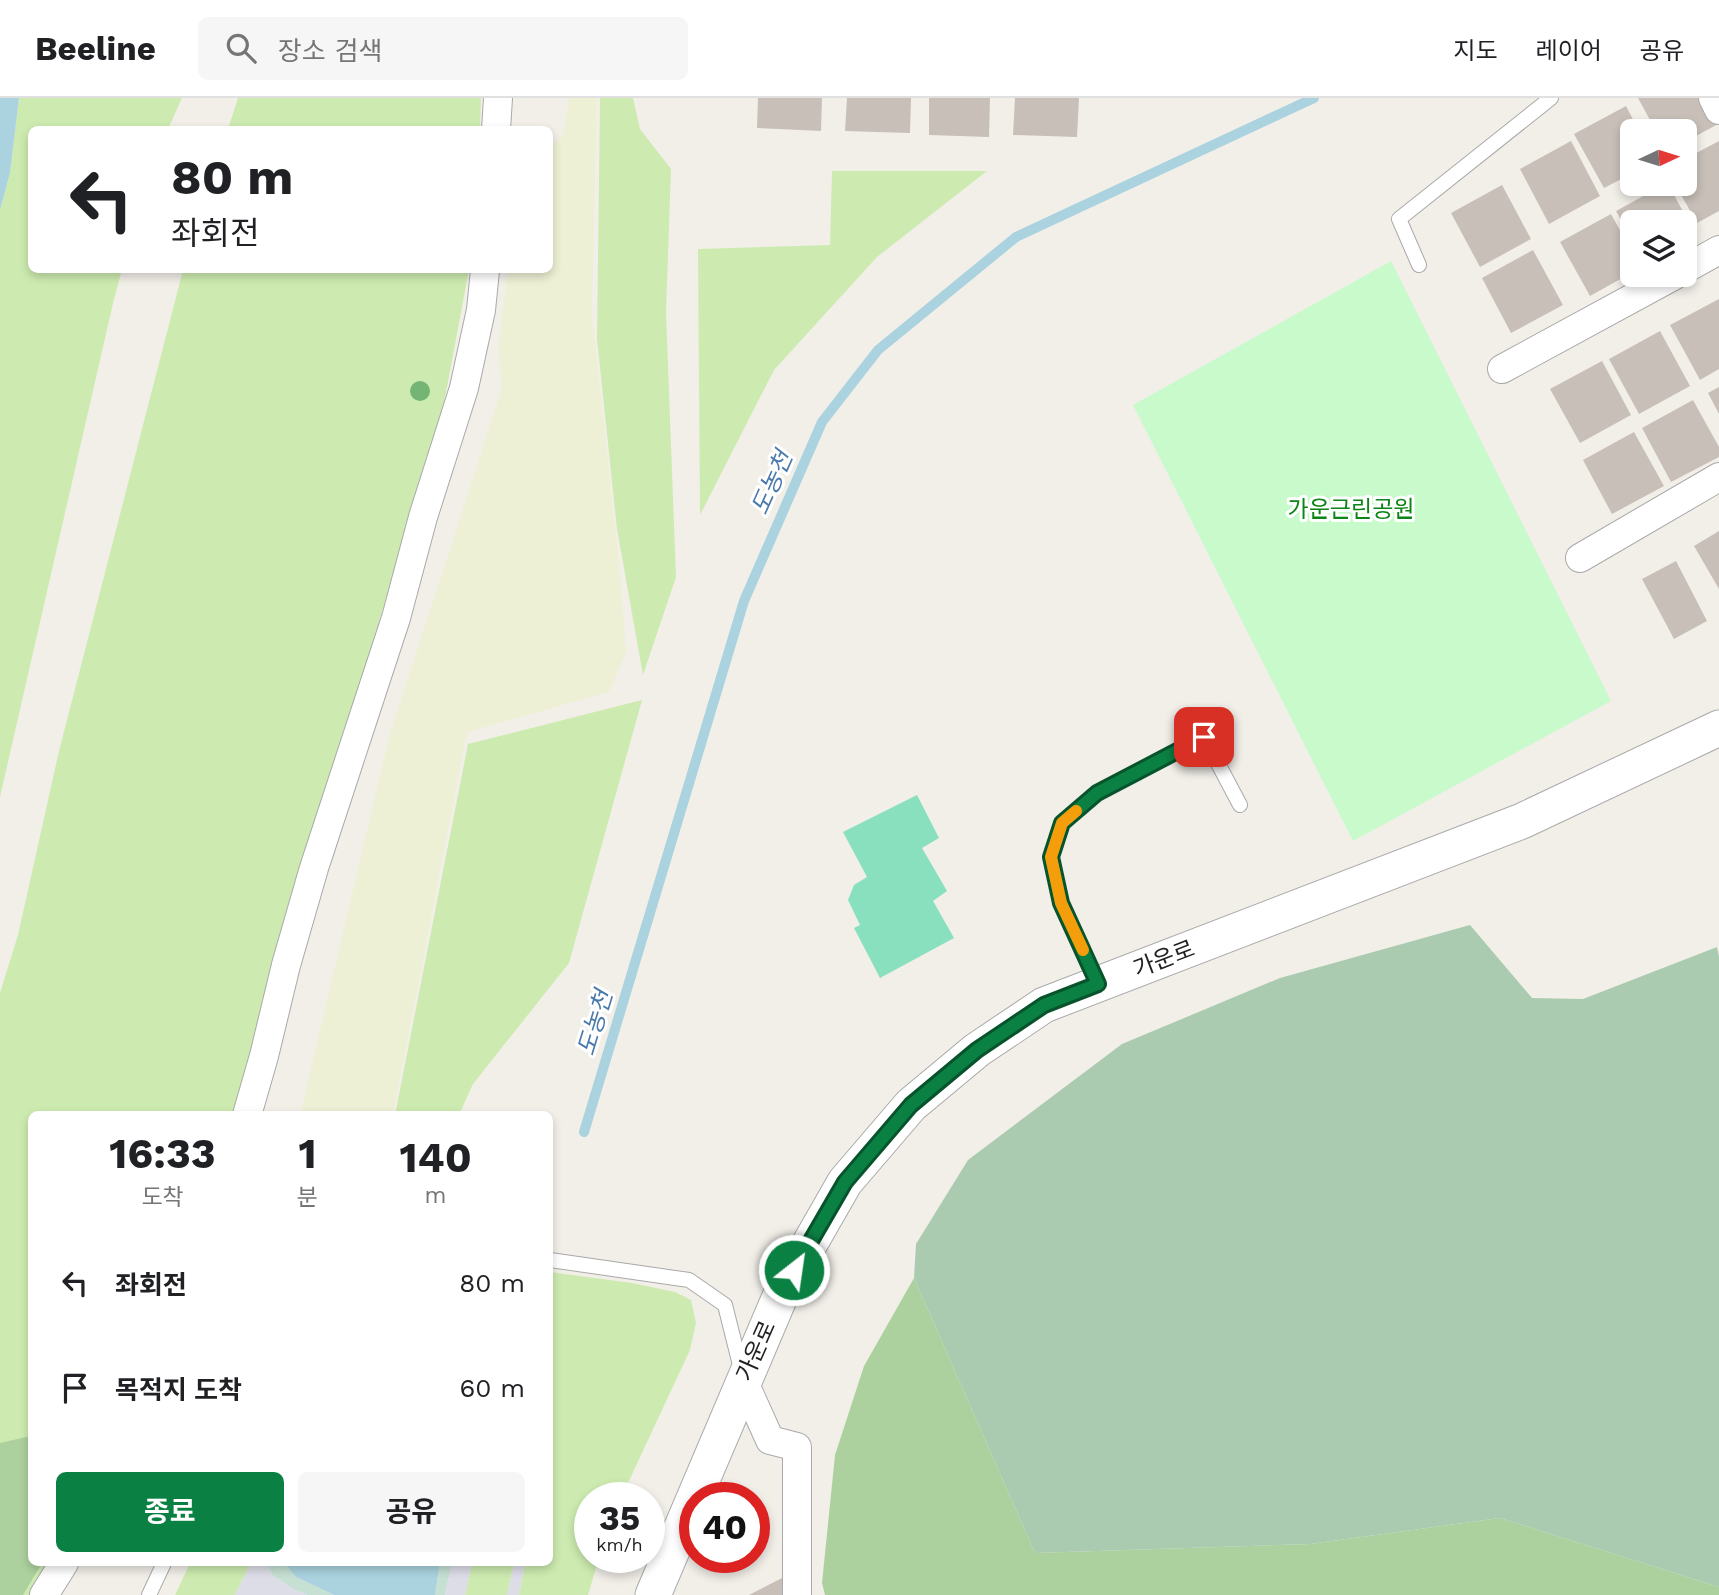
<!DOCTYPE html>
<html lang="ko">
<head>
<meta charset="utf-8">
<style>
	body { margin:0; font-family:"Work Sans","Noto Sans KR",sans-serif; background:#f6f6f6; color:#202124; height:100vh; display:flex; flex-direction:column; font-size:26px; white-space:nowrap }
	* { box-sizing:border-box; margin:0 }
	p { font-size:23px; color:#757577 }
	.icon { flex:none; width:38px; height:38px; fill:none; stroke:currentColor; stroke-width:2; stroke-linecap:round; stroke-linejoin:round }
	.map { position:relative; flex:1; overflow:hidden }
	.panel { position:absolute; left:28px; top:1013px; width:525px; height:455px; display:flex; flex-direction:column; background:#fff; border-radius:10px; box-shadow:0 4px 10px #0003 }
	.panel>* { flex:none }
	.banner { position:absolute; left:28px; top:28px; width:525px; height:147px; border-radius:10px; box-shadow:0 4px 10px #0003; background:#fff; color:#202124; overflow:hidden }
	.needle { width:46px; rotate:86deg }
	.fabs { position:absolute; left:1620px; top:21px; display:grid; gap:14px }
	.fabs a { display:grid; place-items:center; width:77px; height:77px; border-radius:10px; background:#fff; box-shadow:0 4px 10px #0003; font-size:35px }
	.speed { position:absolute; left:574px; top:1384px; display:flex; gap:14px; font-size:35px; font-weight:700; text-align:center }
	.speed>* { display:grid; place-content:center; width:91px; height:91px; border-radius:50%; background:#fff; box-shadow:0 4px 10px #0003; line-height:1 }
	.speed small { font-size:18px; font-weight:400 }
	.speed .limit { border:10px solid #d22; background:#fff; color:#111 }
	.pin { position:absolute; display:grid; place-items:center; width:60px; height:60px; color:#fff; margin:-30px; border-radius:14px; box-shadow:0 4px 10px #0006 }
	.me { position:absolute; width:77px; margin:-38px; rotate:30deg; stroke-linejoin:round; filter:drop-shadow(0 0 5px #0008) }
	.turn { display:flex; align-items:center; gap:24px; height:147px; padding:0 28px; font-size:32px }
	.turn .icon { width:91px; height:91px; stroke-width:2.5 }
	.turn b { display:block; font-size:49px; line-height:60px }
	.eta { display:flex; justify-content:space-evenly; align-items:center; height:119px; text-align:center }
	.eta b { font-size:42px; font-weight:700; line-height:49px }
	.button { display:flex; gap:14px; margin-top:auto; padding:14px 28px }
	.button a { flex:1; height:80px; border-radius:10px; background:#0b8043; color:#fff; font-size:28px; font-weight:700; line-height:80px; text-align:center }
	.button a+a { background:#f6f6f6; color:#202124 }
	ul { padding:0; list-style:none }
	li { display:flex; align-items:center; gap:21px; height:105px; padding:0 28px }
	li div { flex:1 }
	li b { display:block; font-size:26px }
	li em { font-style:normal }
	header { display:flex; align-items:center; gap:42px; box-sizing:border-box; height:98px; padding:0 35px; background:#fff; border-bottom:2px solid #e0e0e0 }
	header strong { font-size:33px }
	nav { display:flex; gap:38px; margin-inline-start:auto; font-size:24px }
	.search { width:490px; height:63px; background:#f6f6f6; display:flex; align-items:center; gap:18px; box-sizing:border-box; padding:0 24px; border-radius:10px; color:#757577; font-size:26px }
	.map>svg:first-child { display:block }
</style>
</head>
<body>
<header>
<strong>Beeline</strong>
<div class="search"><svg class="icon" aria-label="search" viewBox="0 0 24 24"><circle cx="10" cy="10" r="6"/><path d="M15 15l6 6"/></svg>장소 검색</div>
<nav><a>지도</a><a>레이어</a><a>공유</a></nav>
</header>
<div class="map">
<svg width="1719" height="1497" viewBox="0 0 1719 1497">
	<rect width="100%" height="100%" fill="#f2efe9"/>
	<!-- farmland -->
	<path fill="#eef0d5" d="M569 0H597L592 215 621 483 626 555 609 594 467 634 393 1017H300L389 639 502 290 498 249 508 172H550V49L563 37Z"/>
	<!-- grass -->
	<path fill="#cdebb0" d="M19 0H182L168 31 32 32V172H122L114 201 0 699V112L10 75Z
		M238 0H481L480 31H228Z
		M600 0H633L640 31 671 71 666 214 676 479 643 577 617 431 597 241Z
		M832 73H987L877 159 774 272 700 417 698 151 830 147Z
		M183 172H469L441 321 372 546 235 1017H32V1465H50L29 1497H0V895L18 837 59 653Z
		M642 602 569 865 473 986 459 1017H395L468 646Z
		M550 1174 632 1185 675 1194 691 1202 696 1225 690 1252 621 1400H590V1460H599L588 1497H519L525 1465H550V1314L552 1269 550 1263Z
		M190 1465H251L235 1497H175Z
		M472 1465H514L507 1497H465Z"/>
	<!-- forest -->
	<path fill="#add19e" d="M914 1180 1035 1455 1310 1446 1500 1420 1719 1489V1497H825L822 1485 835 1357 864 1268Z
		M31 1338 32 1465H42L23 1497H0V1345Z"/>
	<!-- wetland -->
	<path fill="#c6e0d4" d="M266 1465H287L286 1467 296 1479 334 1497H307L295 1492 273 1478Z
		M440 1465H452L445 1497H435Z"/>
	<!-- cemetery -->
	<path fill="#aacbaf" d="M1470 827 1532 900 1583 901 1717 849 1719 859V1489L1500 1420 1310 1446 1035 1455 914 1180 916 1146 968 1062 1122 946 1280 880Z"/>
	<!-- park -->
	<path fill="#c8facc" d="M1391 163 1611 603 1353 743 1133 307Z"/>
	<!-- pitch -->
	<path fill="#88e0be" d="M917 697 939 740 922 750 947 793 933 803 954 840 880 880 854 830 860 827 848 802 854 787 867 779 843 734Z"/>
	<!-- plaza -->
	<path fill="#dddde8" d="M251 1465H266L273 1478 295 1492 307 1497H235Z
		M452 1465H472L465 1497H445Z
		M514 1465H525L519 1497H507Z"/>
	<!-- water -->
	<path fill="#aad3df" d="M0 0H19L10 75 0 112Z
		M287 1465H440L435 1497H334L296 1479 286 1467Z"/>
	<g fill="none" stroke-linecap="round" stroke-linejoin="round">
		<!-- stream -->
		<path stroke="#aad3df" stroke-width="10" d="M584 1034 744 503 822 324 878 252 1016 139 1314 0"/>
	</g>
	<!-- building -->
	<path fill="#c7bfb8" d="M758 0H822L821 33 757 30Z
		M847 0H911L910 35 845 33Z
		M929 0H990L989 39 929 37Z
		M1015 0H1079L1077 39 1013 37Z
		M1638 0H1704L1718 26 1685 44V33H1656Z
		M1626 8 1639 33H1633V75L1604 90 1574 36Z
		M1571 43 1600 98 1549 126 1520 71Z
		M1719 43V113L1697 125 1675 86H1685V61Z
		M1665 86H1668L1697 139 1685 145V124H1633V144L1616 113Z
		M1502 87 1531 141 1480 169 1451 115Z
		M1611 116 1633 156V174L1590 198 1560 144Z
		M1533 152 1563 207 1511 235 1482 180Z
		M1719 201V271L1700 282 1670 227Z
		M1660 233 1690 288 1639 316 1609 261Z
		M1602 263 1631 317 1580 345 1550 291Z
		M1719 289V316L1708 295Z
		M1693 302 1719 349V359L1671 384 1642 330Z
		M1634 334 1664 388 1612 416 1583 362Z
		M1719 433V491L1694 448Z
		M1676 463 1707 523 1674 541 1642 481Z
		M786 1478 787 1497H749Z"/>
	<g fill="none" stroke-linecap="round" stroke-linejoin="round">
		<!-- service casing -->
		<g stroke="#a9a9a9" stroke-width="16">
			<path id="service" d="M1419 167 1399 121 1551 0
				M1097 885 1061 805 1051 759 1062 725 1097 695 1204 639 1240 707
				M550 1162 689 1182 725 1207 741 1271
				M149 1497 164 1465"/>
		</g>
		<!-- minor casing -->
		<g stroke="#a9a9a9" stroke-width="30">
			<path id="minor" d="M1713 0 1719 12
				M496 32 498 0
				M1685 171 1719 152
				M1502 271 1675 177
				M1580 460 1719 379
				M247 1017 264 958 286 867 314 770 396 520 423 419 464 290 481 212 485 172
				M743 1282 770 1342 797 1349V1497
				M44 1497 64 1465"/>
		</g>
		<!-- tertiary casing -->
		<g stroke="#a9a9a9" stroke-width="37">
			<path id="tertiary" d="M653 1497 782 1194 845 1084 911 1007 977 952 1044 907 1522 723 1719 630"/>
		</g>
		<!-- service -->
		<use href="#service" stroke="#fff" stroke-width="14"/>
		<!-- minor -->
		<use href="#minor" stroke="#fff" stroke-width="28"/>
		<!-- tertiary -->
		<use href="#tertiary" stroke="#fff" stroke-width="35"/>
	</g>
	<!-- trees -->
	<circle fill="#74b475" cx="420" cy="293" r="10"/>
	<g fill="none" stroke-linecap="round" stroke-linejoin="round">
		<!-- route casing -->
		<g stroke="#07532c" stroke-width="18">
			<path id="route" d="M794 1172 845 1084 911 1007 977 952 1044 907 1098 886 1061 805 1051 759 1062 725 1097 695 1204 639"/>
		</g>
		<!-- route -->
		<use href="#route" stroke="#0b8043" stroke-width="12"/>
		<!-- slow -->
		<path stroke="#f59e0b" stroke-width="12" d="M1076 713 1062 725 1051 759 1061 805 1083 852"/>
	</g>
	<g text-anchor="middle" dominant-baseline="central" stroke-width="6" stroke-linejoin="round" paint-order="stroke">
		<!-- park labels -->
		<g font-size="23" fill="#0c8416" stroke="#fff">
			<text x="1351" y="411">가운근린공원</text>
		</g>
		<!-- street labels -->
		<g font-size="23" fill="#222" stroke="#fff">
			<text transform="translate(1164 861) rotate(-21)">가운로</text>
			<text transform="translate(756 1253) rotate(-66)">가운로</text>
		</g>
		<!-- water labels -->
		<g font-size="24" font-style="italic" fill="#4a7aab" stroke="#fff">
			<text transform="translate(772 385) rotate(-66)">도농천</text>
			<text transform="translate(595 925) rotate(-73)">도농천</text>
		</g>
	</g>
</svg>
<div class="fabs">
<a><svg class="needle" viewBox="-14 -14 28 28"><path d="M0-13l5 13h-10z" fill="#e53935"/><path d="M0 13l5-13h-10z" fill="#757577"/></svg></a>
<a><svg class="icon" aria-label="layers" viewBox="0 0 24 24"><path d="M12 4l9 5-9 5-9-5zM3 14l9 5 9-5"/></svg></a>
</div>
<div class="speed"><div>35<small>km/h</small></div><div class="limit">40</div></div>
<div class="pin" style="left:1204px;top:639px;background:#d93025"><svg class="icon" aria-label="arrive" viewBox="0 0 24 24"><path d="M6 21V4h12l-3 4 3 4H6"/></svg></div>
<svg class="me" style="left:794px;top:1172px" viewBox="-20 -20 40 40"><circle r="17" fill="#0b8043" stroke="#fff" stroke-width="3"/><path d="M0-11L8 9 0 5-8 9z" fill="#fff"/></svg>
<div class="banner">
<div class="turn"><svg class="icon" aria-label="left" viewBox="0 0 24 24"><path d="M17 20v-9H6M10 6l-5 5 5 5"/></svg><div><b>80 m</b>좌회전</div></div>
</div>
<section class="panel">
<div class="eta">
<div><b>16:33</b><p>도착</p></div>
<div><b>1</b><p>분</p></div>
<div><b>140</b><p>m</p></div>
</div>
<ul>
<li><svg class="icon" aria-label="left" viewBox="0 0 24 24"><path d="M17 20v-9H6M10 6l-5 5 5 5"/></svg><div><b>좌회전</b></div><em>80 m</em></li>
<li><svg class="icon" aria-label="arrive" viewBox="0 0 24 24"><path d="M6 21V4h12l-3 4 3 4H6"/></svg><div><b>목적지 도착</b></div><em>60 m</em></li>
</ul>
<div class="button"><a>종료</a><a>공유</a></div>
</section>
</div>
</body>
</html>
